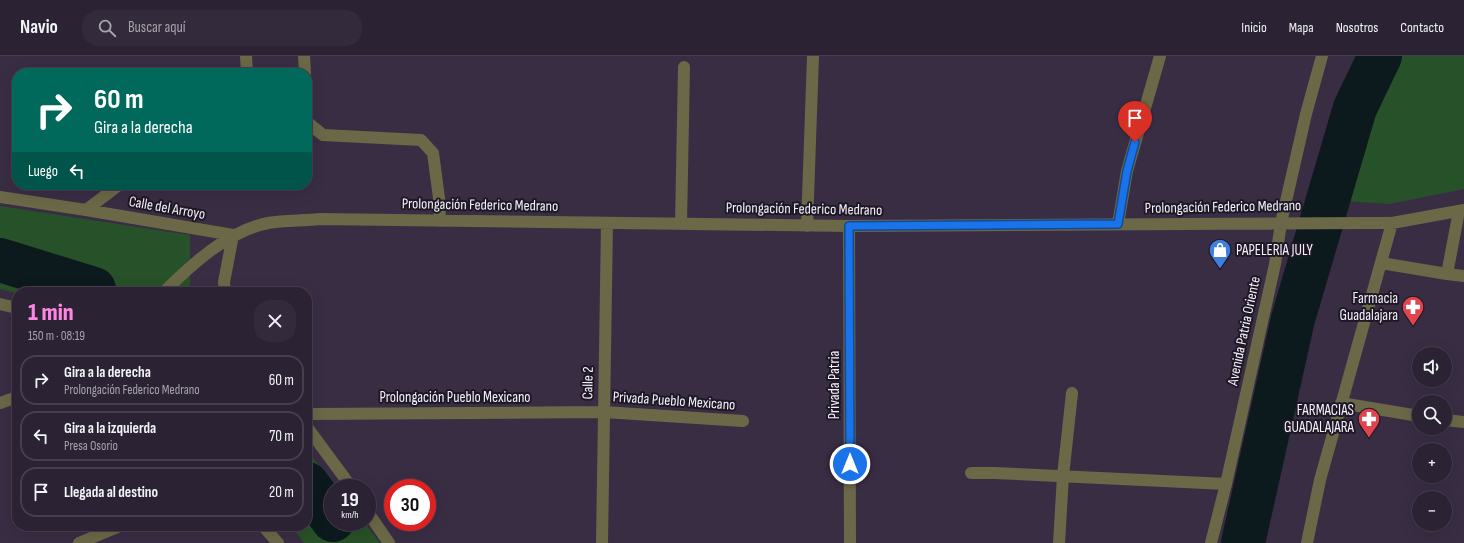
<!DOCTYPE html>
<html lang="es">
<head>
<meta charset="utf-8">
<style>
	body { margin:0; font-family:"Sofia Sans Condensed",sans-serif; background:#332a3b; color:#f1f3f6; height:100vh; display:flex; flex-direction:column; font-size:15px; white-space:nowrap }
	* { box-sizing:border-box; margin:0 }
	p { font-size:13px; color:#a6a4ac }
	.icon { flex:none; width:22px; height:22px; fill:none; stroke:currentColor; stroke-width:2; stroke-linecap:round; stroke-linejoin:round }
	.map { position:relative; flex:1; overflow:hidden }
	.panel { position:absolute; left:12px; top:231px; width:300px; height:244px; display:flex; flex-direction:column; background:#2b2233; border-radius:16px; box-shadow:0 4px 16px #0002,0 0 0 1px #473f4e }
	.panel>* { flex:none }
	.hud { position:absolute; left:12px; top:12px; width:300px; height:122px; border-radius:16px; box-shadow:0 4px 16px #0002,0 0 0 1px #473f4e; background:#00695c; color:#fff; overflow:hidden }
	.controls { position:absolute; left:1412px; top:291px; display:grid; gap:8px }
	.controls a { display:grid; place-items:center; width:40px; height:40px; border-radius:50%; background:#2b2233; box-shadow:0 4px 16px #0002,0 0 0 1px #473f4e; font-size:20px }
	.speed { position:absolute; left:324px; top:423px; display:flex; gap:8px; font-size:20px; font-weight:700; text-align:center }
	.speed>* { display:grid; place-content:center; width:52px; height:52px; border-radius:50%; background:#2b2233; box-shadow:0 4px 16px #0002,0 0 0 1px #473f4e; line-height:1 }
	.speed small { font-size:10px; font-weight:400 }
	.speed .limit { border:6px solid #d22; background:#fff; color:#111 }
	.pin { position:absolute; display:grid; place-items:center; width:34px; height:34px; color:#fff; margin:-41px -17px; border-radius:50% 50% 50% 0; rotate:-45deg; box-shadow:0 0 4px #0007 }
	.pin .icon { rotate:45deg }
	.me { position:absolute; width:44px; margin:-22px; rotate:0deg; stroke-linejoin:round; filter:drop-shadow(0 0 3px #0008) }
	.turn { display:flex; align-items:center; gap:14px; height:84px; padding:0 16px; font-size:18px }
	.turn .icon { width:52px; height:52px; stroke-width:2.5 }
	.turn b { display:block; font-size:28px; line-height:34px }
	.then { display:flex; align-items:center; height:38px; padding:0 16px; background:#0003; gap:8px; font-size:15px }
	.round { display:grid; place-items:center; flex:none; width:42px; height:42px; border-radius:16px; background:#332a3b }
	.summary { display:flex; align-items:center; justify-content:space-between; height:68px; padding:0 16px }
	h1 { font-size:24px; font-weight:800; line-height:30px; color:#fd86e2 }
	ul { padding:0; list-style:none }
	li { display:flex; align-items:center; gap:12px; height:50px; margin:0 8px 6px; padding:0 8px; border:2px solid #473f4e; border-radius:16px }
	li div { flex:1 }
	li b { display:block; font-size:15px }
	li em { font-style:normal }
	header { display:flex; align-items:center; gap:24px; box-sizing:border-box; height:56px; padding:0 20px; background:#2b2233; border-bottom:1px solid #473f4e }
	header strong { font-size:19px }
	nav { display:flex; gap:22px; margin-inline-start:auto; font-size:14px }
	.search { width:280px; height:36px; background:#332a3b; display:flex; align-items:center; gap:10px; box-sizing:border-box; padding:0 14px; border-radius:16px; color:#a6a4ac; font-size:15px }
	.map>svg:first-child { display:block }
</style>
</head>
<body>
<header>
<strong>Navio</strong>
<div class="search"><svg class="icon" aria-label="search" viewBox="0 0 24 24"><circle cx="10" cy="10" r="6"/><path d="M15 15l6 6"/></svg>Buscar aquí</div>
<nav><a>Inicio</a><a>Mapa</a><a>Nosotros</a><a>Contacto</a></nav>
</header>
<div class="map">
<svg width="1464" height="487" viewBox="0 0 1464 487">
	<rect width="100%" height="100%" fill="#392d44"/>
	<!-- green -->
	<path fill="#275128" d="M1360 0H1464V133L1389 148 1343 145 1357 93 1335 87 1346 39Z
		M0 150 190 179V236L17 237 0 233Z
		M307 394 337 432H333V466H364L380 487H304L291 470H307Z"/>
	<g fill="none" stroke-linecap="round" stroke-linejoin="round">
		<!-- river -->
		<path stroke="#0c1a1e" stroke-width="44" d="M0 204 94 233
			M307 428 333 464
			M1243 487 1293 263 1355 52 1380 0"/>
		<!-- minor -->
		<path stroke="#6b6848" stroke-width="12" d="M246 0 247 17
			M304 0 305 17
			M307 66 323 79 421 84 433 97 439 142 440 165
			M0 141 86 154 233 179 224 226 225 236
			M86 154 119 129
			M681 168 684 11
			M1118 168 1127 115 1160 0
			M807 170 813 0
			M849 170 850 487
			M1381 207 1447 218 1464 220
			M1447 218 1459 155
			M164 236C192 208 228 175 268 167 285 164 303 165 320 163L849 170 1367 167H1392L1464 154
			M0 248 17 252
			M0 347 17 341
			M1341 347 1419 360
			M307 358 604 356 743 365
			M1445 364 1464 366
			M307 371 352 432
			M971 417H995L1226 428
			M367 455 389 487
			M263 470 278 487
			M79 487 120 470
			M602 487 607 167
			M1059 487 1063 420 1072 337
			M1211 487 1226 428 1275 208 1281 167 1306 58 1322 0
			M1307 487 1320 424 1392 167"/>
	</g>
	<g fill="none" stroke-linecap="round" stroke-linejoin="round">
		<!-- route casing -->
		<g stroke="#114b97" stroke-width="10">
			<path id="route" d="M850 408 849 170 1118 168 1127 115 1135 86"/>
		</g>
		<!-- route -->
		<use href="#route" stroke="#1a73e8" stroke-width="7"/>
	</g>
	<!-- icons -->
	<defs>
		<g id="shop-pin" transform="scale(1.15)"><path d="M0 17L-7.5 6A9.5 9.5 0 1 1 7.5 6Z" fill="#3f7fe0" stroke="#1d1823"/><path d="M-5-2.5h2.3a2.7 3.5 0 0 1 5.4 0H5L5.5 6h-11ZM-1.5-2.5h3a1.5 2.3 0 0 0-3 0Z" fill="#fff"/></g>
		<g id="pharmacy-pin" transform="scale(1.15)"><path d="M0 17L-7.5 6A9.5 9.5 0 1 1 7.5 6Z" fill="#e0444e" stroke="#1d1823"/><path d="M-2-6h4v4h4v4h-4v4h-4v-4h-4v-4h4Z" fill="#fff"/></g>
	</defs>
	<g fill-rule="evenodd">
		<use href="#shop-pin" x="1220" y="194"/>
		<use href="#pharmacy-pin" x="1413" y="251"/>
		<use href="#pharmacy-pin" x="1369" y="363"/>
	</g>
	<g text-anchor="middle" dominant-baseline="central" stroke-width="4" stroke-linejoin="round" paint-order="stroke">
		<!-- street labels -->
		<g font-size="15" fill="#f6effe" stroke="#1d1823">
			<text transform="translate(480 149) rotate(1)">Prolongación Federico Medrano</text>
			<text transform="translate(1223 151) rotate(-1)">Prolongación Federico Medrano</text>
			<text transform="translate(167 152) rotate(10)">Calle del Arroyo</text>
			<text transform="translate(804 153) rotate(1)">Prolongación Federico Medrano</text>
			<text transform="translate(1244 275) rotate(-78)">Avenida Patria Oriente</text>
			<text transform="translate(588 327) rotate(-89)">Calle 2</text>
			<text transform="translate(834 329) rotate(-90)">Privada Patria</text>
			<text x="455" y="341">Prolongación Pueblo Mexicano</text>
			<text transform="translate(674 345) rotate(4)">Privada Pueblo Mexicano</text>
		</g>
		<!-- poi labels -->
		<g font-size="15" fill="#f6effe" stroke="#1d1823" text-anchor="end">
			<text x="1236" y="194" text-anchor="start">PAPELERIA JULY</text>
			<text x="1398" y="242">Farmacia<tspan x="1398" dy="17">Guadalajara</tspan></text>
			<text x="1354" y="354">FARMACIAS<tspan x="1354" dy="17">GUADALAJARA</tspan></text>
		</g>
	</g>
</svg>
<div class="controls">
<a><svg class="icon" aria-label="sound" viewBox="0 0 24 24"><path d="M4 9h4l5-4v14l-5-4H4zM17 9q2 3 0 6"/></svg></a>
<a><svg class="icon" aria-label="search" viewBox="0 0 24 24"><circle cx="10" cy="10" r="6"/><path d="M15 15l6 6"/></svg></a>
<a>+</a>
<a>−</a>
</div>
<div class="speed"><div>19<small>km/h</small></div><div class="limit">30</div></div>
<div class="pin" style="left:1135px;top:86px;background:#d93025"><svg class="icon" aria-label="arrive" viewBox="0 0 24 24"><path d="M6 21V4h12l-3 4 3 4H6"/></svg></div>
<svg class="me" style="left:850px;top:408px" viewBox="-20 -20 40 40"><circle r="17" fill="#1a73e8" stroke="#fff" stroke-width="3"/><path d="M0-11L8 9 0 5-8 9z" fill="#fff"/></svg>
<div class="hud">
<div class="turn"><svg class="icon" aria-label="right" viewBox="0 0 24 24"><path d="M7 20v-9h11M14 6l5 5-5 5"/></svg><div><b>60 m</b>Gira a la derecha</div></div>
<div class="then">Luego<svg class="icon" aria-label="left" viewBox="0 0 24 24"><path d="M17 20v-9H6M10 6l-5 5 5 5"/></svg></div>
</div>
<section class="panel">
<div class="summary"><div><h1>1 min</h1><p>150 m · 08:19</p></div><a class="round"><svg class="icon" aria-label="close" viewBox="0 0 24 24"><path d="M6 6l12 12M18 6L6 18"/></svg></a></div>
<ul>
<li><svg class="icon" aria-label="right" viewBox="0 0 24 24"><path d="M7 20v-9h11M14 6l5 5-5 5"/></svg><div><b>Gira a la derecha</b><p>Prolongación Federico Medrano</p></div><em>60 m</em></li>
<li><svg class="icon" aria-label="left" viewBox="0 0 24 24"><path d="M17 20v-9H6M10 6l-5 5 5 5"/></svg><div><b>Gira a la izquierda</b><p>Presa Osorio</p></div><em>70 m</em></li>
<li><svg class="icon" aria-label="arrive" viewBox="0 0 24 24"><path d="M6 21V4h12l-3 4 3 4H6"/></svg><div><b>Llegada al destino</b></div><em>20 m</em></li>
</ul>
</section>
</div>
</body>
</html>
